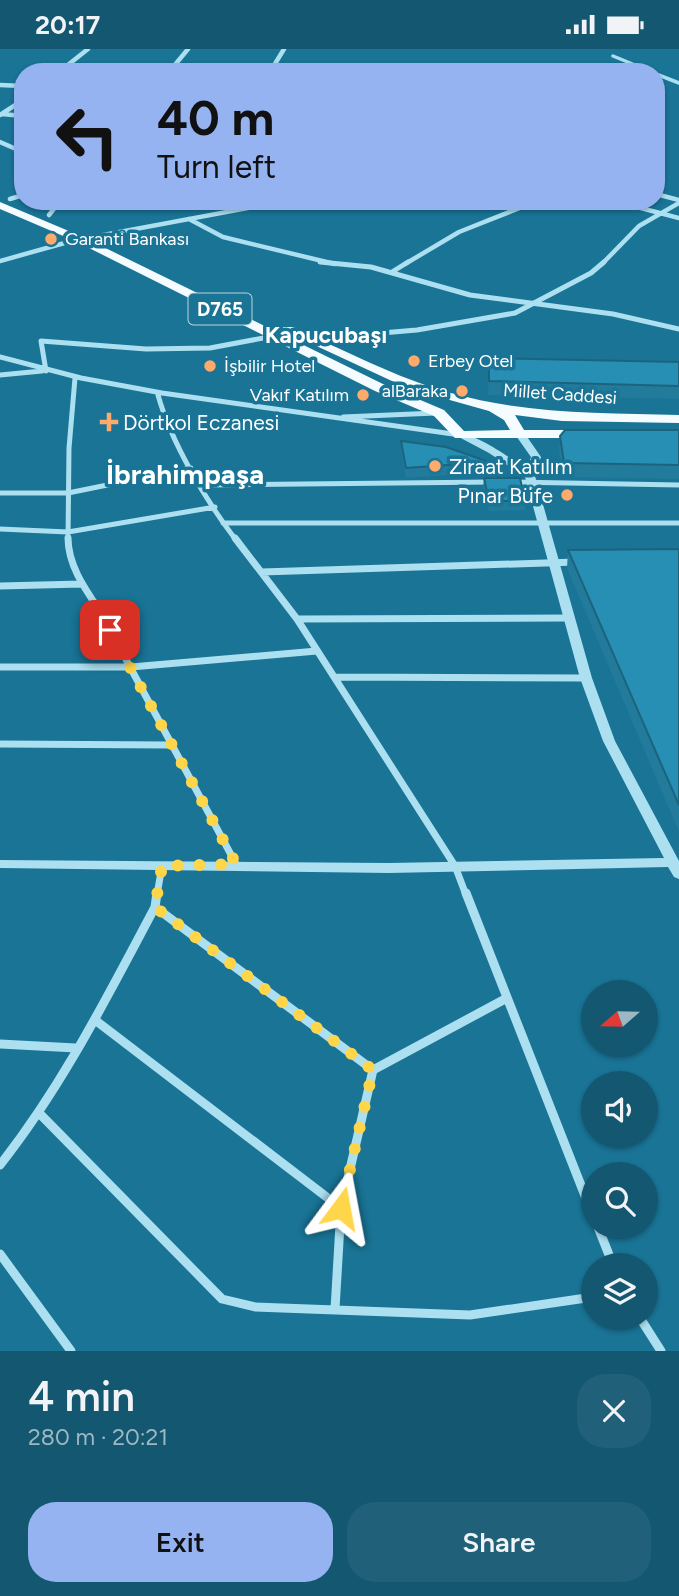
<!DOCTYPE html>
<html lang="en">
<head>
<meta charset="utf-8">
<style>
	body { margin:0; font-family:Figtree,sans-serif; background:#206078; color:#f1f3f6; height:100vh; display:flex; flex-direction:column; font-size:26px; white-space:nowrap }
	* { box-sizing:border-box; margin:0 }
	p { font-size:23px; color:#9db8c3 }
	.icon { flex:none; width:38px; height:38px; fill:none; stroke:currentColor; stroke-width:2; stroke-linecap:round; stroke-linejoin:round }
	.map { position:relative; height:1302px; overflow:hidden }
	.panel { display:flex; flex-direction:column; background:#135770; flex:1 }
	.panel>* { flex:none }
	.top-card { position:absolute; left:14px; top:14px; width:651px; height:147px; border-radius:28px; box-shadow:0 2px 5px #0004; background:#95b2f1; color:#111; overflow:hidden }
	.needle { width:46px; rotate:250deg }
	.tools { position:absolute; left:581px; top:931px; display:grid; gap:14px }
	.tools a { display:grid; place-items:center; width:77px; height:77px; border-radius:50%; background:#135770; box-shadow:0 2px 5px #0004; font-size:35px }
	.pin { position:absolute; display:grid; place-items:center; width:60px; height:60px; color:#fff; margin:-30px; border-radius:14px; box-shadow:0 4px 10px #0006 }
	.me { position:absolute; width:77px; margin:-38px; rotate:13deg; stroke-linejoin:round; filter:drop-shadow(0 0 5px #0008) }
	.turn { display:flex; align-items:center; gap:24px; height:147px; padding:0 28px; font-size:32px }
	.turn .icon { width:91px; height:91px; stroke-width:2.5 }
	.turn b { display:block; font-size:49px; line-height:60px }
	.round { display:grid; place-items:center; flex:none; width:74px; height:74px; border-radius:28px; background:#206078 }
	.head { display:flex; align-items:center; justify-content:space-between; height:119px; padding:0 28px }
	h1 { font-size:42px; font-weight:600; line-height:52px }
	.action { display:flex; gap:14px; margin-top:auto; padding:14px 28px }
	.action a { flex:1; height:80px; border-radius:28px; background:#95b2f1; color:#111; font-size:28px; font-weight:600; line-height:80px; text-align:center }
	.action a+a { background:#206078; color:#f1f3f6 }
	.status { display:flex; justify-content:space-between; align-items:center; height:49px; padding:0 35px; background:#135770; direction:ltr }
	.status svg { height:19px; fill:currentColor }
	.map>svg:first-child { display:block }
</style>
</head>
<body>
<div class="status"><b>20:17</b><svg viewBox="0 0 49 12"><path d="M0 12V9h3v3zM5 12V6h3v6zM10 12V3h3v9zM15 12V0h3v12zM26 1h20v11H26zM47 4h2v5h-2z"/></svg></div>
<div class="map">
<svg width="679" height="1302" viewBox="0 0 679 1302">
	<rect width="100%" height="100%" fill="#197496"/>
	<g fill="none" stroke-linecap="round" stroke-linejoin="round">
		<!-- service -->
		<path stroke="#acdff0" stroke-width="3.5" d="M613 7 652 23
			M656 25 679 34"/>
		<!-- minor-far3 -->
		<path stroke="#acdff0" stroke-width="4.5" d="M392 21 396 23
			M59 23 88 0
			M169 23 188 0
			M270 23 284 0
			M0 36 23 37
			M2 65 23 67
			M0 66 23 51
			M0 93 23 103
			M656 145 679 151
			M10 150 23 146
			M614 152 679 169
			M49 166 60 152
			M189 170 223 188 335 215
			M98 187 285 152
			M0 212 79 190
			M405 215 459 183 537 152
			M602 215 639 177 679 154"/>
		<!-- minor-far2 -->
		<path stroke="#acdff0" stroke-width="5" d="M320 213 371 218 470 246 613 265 679 280
			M392 223 408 213
			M311 290 417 281 515 264 591 224 604 213
			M0 308 81 329 162 344 460 386
			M46 322 41 292 146 300 210 299 274 287
			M0 326 42 322
			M158 346C171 393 206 452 236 491
			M343 368 436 364
			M512 433 679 436
			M203 436 493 433
			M0 444H68L191 419
			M223 474H679
			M0 480 68 483 215 458
			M68 491 69 399 75 329"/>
		<!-- minor-far1 -->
		<path stroke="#acdff0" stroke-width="7" d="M68 489C68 516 85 540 100 562L236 815
			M235 489 297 570 455 817 466 846
			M262 523 576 513
			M0 537 82 535
			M297 570 570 569
			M0 618H131L317 602
			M335 628 586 629
			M0 695 170 696
			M157 846 162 817"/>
		<!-- minor -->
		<path stroke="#acdff0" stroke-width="9" d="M466 844 593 1167
			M155 858 373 1021 341 1159 335 1260
			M95 971 341 1159
			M0 995 76 999
			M373 1021 507 949
			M40 1065 222 1250 255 1258 470 1266 593 1248
			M0 1116C63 1036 107 948 155 858L157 844
			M598 1178 613 1216
			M0 1205 71 1302
			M640 1269 661 1302"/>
		<!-- tertiary -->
		<path fill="#acdff0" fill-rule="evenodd" d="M519 381 523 382 541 408 535 427 592 629 615 692 679 812V830L674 828 668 818 389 824 0 819V811L389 814 664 809 603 692 580 629 525 428 489 404 455 386 456 384C475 383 511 410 527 420L531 408 514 384Z"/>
		<!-- primary -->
		<path fill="#f5fcff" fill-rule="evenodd" d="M0 153 83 188 385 336 444 361 464 382 510 381 504 371 489 362 407 339 282 281 283 278H293C344 301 396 329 451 344 525 365 602 364 679 366V374L562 372 515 366 524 381H584L591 385 584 389H455L434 367 375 342 75 192 0 160Z"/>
	</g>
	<!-- wall -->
	<path fill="#227b9b" d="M489 309 679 313V350L488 346Z
		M679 381V430L563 428 559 401 560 387Z
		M401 392 489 413V423L406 429 401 402Z
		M484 429 525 452V461L489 462 483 439Z
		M679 500V783L567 519 568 501Z"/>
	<!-- building -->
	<path fill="#288fb4" stroke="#1c647e" stroke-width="2" d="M489 309 679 313V337L489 332Z
		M565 381H679V416L564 414 560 387Z
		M401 392 446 398 489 413 406 419Z
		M484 429H520L525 452H489Z
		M679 500V756L568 501Z"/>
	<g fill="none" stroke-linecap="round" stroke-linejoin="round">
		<!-- route -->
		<path stroke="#ffd54a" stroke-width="12" stroke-dasharray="0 21.6" d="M110 581 236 815 162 817 155 858 373 1021 341 1159"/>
	</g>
	<!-- markers -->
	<g fill="#ffa96b" stroke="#197496" stroke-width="2.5">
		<circle cx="51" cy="190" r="7"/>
		<circle cx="414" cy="312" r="7"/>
		<circle cx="210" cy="317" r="7"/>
		<circle cx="462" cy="342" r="7"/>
		<circle cx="363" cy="346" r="7"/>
		<path d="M105.5 362.5h7v7h7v7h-7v7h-7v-7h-7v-7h7z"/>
		<circle cx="435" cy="417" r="7"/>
		<circle cx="567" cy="446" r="7"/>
	</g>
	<g text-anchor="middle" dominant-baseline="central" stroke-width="7" stroke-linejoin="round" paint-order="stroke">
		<!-- far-poi labels -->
		<g font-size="18" fill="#fff" stroke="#197496" text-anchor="start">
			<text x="65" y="190">Garanti Bankası</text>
			<text x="428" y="312">Erbey Otel</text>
			<text x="224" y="317">İşbilir Hotel</text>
			<text x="448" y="342" text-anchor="end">alBaraka</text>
			<text x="349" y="346" text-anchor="end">Vakıf Katılım</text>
		</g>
		<!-- far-street labels -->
		<g font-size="18" fill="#fff" stroke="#197496">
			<text transform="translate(560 345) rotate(4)">Millet Caddesi</text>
		</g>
		<!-- shield labels -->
		<rect fill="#197496" stroke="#bad5e0" stroke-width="2" x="188.5" y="244.5" width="63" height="31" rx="5"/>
		<g font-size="19" font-weight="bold" fill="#fff">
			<text x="220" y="260">D765</text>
		</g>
		<!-- poi labels -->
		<g font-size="21" fill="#fff" stroke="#197496" text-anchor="start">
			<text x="123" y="373">Dörtkol Eczanesi</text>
			<text x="449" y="417">Ziraat Katılım</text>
			<text x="553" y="446" text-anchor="end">Pınar Büfe</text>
		</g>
		<!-- far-district labels -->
		<g font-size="23" font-weight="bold" fill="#fff" stroke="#197496">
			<text x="326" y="286">Kapucubaşı</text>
		</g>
		<!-- district labels -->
		<g font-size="28" font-weight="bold" fill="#fff" stroke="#197496">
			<text x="185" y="425">İbrahimpaşa</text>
		</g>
	</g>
</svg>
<div class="tools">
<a><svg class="needle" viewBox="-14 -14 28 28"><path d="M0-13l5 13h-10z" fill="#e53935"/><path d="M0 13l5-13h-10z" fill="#9db8c3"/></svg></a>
<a><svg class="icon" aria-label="sound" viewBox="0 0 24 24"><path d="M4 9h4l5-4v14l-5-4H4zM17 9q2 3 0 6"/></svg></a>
<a><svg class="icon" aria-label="search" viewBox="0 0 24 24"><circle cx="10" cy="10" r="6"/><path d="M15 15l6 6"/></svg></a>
<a><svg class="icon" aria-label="layers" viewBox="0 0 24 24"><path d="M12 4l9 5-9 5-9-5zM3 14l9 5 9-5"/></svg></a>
</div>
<div class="pin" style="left:110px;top:581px;background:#d93025"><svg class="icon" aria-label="arrive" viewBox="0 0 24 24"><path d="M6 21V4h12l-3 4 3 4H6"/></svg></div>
<svg class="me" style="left:341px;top:1159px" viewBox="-20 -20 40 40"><path d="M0-17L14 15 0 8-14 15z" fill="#ffd54a" stroke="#fff" stroke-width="4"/></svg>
<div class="top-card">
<div class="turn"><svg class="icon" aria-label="left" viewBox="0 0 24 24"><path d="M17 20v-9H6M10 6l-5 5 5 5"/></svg><div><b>40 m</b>Turn left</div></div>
</div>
</div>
<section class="panel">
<div class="head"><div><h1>4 min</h1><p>280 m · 20:21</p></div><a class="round"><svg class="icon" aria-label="close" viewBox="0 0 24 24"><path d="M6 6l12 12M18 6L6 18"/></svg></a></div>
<div class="action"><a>Exit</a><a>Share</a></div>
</section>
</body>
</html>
